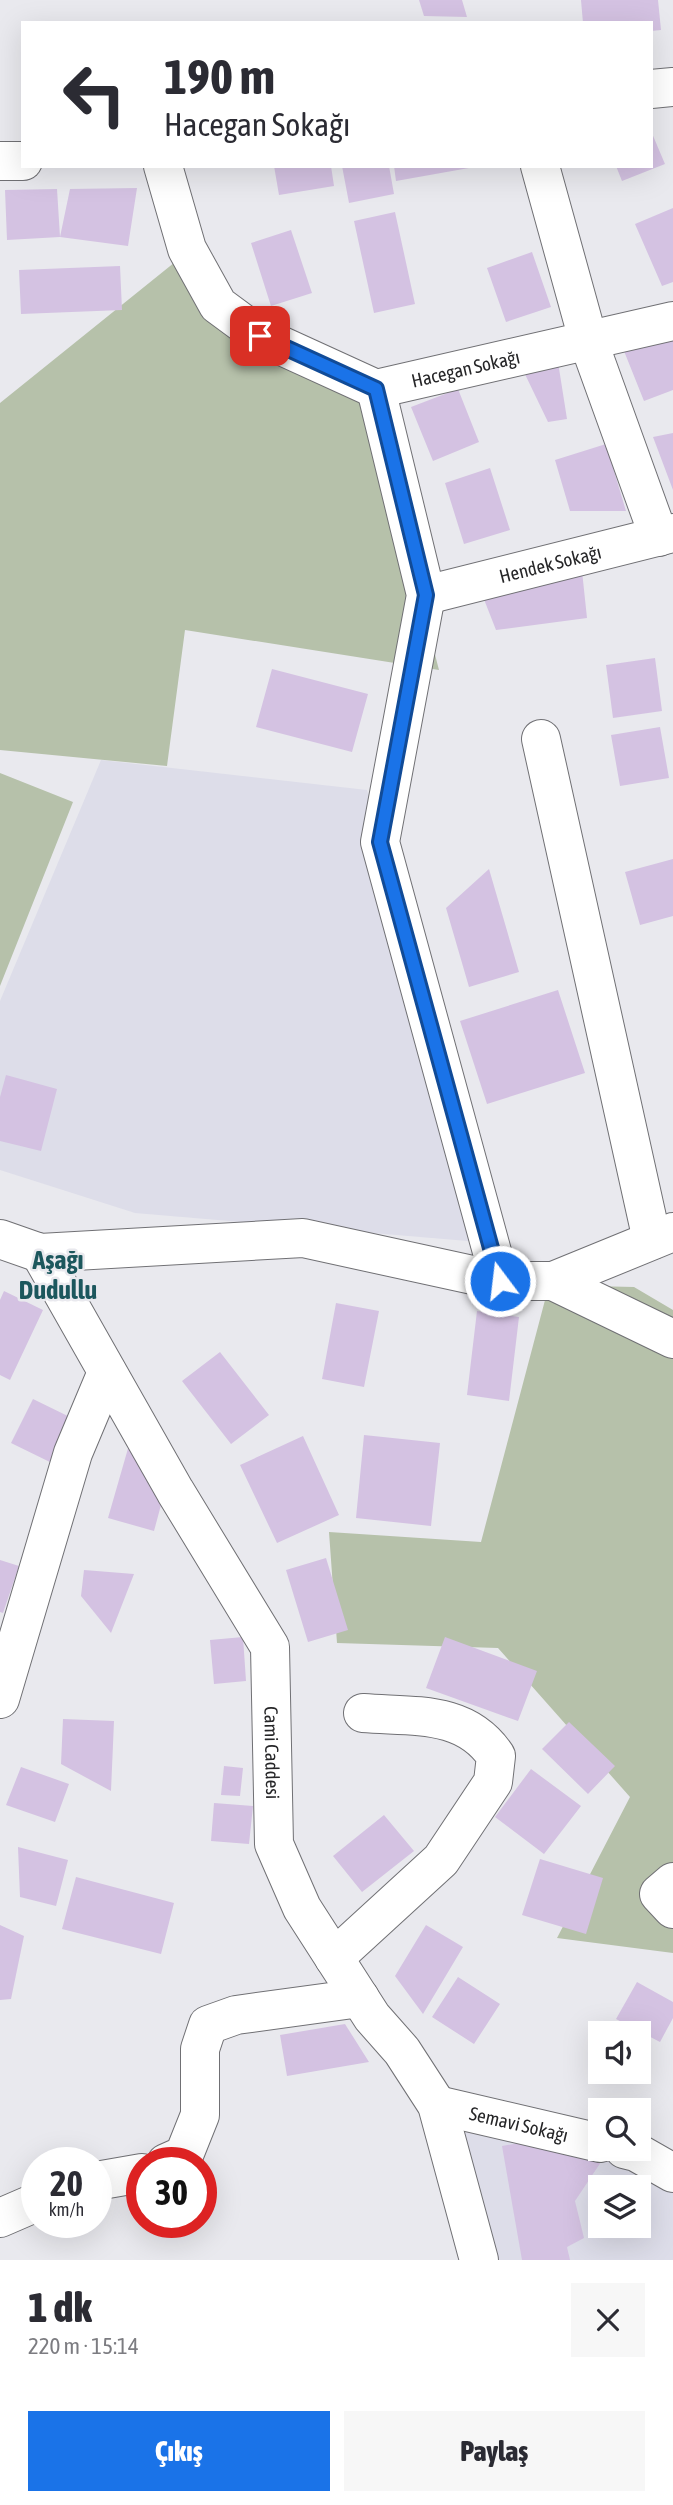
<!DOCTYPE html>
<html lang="tr">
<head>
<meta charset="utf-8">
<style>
	body { margin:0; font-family:"Asap Condensed",sans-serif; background:#f7f7f7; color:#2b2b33; height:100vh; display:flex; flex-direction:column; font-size:26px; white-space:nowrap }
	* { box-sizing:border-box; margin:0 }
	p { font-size:23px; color:#7c7c81 }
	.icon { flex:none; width:38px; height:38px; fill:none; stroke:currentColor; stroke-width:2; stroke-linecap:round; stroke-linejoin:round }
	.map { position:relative; height:2260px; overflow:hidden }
	.details { display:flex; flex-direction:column; background:#fff; flex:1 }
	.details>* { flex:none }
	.banner { position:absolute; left:21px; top:21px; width:632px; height:147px; border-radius:0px; box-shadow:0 7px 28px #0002; background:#fff; color:#2b2b33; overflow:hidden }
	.tools { position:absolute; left:588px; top:2021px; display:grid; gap:14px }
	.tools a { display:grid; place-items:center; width:63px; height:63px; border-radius:0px; background:#fff; box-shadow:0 7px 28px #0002; font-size:35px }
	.speed { position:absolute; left:21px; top:2147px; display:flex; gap:14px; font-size:35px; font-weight:700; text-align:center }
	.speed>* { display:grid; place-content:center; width:91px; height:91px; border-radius:50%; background:#fff; box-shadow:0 7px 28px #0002; line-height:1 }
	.speed small { font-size:18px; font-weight:400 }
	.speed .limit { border:10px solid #d22; background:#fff; color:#111 }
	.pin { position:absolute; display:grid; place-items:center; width:60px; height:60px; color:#fff; margin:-30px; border-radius:14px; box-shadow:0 4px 10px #0006 }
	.me { position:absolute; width:77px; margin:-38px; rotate:345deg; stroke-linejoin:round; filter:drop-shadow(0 0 5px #0008) }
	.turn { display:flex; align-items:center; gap:24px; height:147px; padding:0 28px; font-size:32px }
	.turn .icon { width:91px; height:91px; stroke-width:2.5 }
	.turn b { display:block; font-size:49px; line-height:60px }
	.round { display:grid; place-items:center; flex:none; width:74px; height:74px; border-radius:0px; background:#f7f7f7 }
	.overview { display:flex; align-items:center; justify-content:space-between; height:119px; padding:0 28px }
	h1 { font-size:42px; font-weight:800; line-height:52px }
	.primary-button { display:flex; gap:14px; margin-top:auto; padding:14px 28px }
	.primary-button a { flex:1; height:80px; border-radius:0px; background:#1a73e8; color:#fff; font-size:28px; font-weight:800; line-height:80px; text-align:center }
	.primary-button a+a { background:#f7f7f7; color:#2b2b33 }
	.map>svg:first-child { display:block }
</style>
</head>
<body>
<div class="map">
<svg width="673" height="2260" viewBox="0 0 673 2260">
	<rect width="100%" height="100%" fill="#e9e9ee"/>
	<!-- built -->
	<path fill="#dddde9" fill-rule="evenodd" d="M101 760 367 790 503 1244 135 1213 0 1170V1001Z
		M463 2125 639 2142 673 2151V2260H492ZM600 2188H639V2226H600Z"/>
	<!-- green -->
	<path fill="#b6c1aa" d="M190 250 217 326 363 376 439 670 185 630 167 766 0 750V403Z
		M0 773 73 802 0 986Z
		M549 1285 634 1287 673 1310V1953L557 1938 630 1797 498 1648 337 1643 329 1532 481 1542Z"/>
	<!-- building -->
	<path fill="#d4c2e2" d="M419 0H462L467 17 424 16Z
		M581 0H658L661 30 651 31V23H583Z
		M651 131 665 164 622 181 616 166H651Z
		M274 166H331L334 186 279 195Z
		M342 166H389L394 194 349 203Z
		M394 166H469V168L396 181Z
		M137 188 128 246 60 237 7 240 5 190 57 189 60 237 70 189Z
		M673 208V282L662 286 635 224Z
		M395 212 415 304 374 313 354 221Z
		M291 230 312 293 271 306 251 243Z
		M532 252 551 307 506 322 487 268Z
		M120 266 122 310 21 314 19 270Z
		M673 332V390L644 401 624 351Z
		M558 362 567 419 548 422 522 368Z
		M458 389 479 442 433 461 411 407Z
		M673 433V490L653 437Z
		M606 444 626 511H570L555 460Z
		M490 468 510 530 464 544 445 483Z
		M582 571 587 618 496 630 478 584Z
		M655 658 662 711 613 718 606 665Z
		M272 669 368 694 352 752 256 727Z
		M660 727 669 778 620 786 611 735Z
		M673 859V916L640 925 625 872Z
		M489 869 519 972 469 987 446 908Z
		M558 990 585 1073 487 1104 460 1021Z
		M6 1075 57 1089 41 1151 0 1141V1097Z
		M4 1291 43 1310 10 1380 0 1375V1300Z
		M336 1303 379 1311 364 1387 322 1379Z
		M477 1311 519 1317 509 1401 467 1395Z
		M220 1352 269 1415 231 1444 182 1381Z
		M33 1399 78 1421 56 1465 11 1443Z
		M364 1435 440 1443 431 1526 356 1518Z
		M303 1436 339 1515 277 1543 240 1465Z
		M129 1445 168 1479 154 1531 108 1518Z
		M326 1558 348 1630 308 1642 286 1570Z
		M0 1560 19 1566 3 1613 0 1612Z
		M84 1570 134 1574 111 1633 81 1596Z
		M243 1637 246 1681 214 1684 210 1640Z
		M445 1637 537 1671 518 1721 426 1688Z
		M63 1719 114 1721 111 1791 61 1764Z
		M569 1722 615 1766 588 1794 542 1749Z
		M224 1766 243 1768 240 1796 221 1795Z
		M21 1767 69 1784 55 1822 6 1805Z
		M531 1769 581 1806 544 1854 495 1817Z
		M214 1803 253 1806 249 1844 211 1841Z
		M384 1815 414 1851 362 1892 333 1856Z
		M18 1847 68 1860 56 1906 20 1897Z
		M540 1859 603 1878 586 1934 522 1915Z
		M76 1877 174 1903 161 1954 62 1929Z
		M0 1925 24 1936 11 1999 0 2000Z
		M426 1925 463 1947 423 2014 395 1976Z
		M458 1977 500 2004 474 2044 432 2017Z
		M637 1982 673 2002V2018L660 2042 616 2019Z
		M345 2024 369 2062 287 2076 280 2035Z
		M536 2140 603 2159 575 2201 584 2238 567 2247 570 2260H522L502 2146Z"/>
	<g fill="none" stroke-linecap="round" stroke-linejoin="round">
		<!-- minor casing -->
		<g stroke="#707074" stroke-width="40">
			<g id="minor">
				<path d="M651 89 673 87"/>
				<path d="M0 161H23"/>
				<path id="s1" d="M163 166 187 249 218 305 260 336 376 389 673 321"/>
				<path d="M540 166 589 343 659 537"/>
				<path d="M376 389 426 595 380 842 500 1281"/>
				<path id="s2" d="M426 595 673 533"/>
				<path d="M541 739 652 1240"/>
				<path d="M0 1239 40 1253 303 1238 500 1281H553L673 1232"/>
				<path id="s3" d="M40 1253 175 1491 270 1647 274 1844 302 1908 372 2017 402 2051 437 2105 479 2260"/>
				<path d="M553 1281 673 1339"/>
				<path d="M0 1699 73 1453 107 1372"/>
				<path d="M673 1882 659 1894 673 1909"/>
				<path d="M334 1958 441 1860 493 1782 496 1756C465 1710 414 1717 363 1713"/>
				<path id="s4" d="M437 2105 600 2143"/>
				<path d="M624 2149 636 2152 673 2173"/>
				<path d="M166 2163 184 2155 200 2115V2049L208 2025 236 2015 360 1998"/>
				<path d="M96 2181 142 2173"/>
				<path d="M0 2218 37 2202"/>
			</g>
		</g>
		<!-- minor -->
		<use href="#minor" stroke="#fff" stroke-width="38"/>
	</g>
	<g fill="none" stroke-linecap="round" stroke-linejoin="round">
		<!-- route casing -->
		<g stroke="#114b97" stroke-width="18">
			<path id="route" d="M260 336 376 389 426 595 380 842 500 1281"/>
		</g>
		<!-- route -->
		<use href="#route" stroke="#1a73e8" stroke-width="12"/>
	</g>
	<g text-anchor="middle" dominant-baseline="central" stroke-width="5" stroke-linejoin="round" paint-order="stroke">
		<!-- street labels -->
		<g font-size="19" fill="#262628" stroke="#e9e9ee">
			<text stroke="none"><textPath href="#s1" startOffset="422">Hacegan Sokağı</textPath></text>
			<text stroke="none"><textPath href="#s2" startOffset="128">Hendek Sokağı</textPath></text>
			<text stroke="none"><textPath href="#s3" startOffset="562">Cami Caddesi</textPath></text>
			<text stroke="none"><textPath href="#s4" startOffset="84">Semavi Sokağı</textPath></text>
		</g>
		<!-- district labels -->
		<g font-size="26" font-weight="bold" fill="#1c575d" stroke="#e9e9ee">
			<text x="58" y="1260">Aşağı<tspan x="58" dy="30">Dudullu</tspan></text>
		</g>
	</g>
</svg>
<div class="tools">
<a><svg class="icon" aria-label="sound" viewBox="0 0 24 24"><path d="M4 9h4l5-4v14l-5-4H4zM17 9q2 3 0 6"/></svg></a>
<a><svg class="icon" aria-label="search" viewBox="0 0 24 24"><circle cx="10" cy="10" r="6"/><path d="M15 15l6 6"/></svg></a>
<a><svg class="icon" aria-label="layers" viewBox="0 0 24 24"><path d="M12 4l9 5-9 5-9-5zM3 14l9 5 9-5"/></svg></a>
</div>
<div class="speed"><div>20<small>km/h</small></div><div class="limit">30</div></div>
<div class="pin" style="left:260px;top:336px;background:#d93025"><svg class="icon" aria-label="arrive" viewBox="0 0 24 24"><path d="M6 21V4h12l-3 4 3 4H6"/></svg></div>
<svg class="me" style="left:500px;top:1281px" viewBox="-20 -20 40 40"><circle r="17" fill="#1a73e8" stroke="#fff" stroke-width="3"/><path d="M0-11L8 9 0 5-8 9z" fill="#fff"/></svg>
<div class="banner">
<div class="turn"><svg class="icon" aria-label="left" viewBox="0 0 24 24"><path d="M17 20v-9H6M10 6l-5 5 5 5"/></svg><div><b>190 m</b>Hacegan Sokağı</div></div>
</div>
</div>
<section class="details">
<div class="overview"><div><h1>1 dk</h1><p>220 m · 15:14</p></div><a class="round"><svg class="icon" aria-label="close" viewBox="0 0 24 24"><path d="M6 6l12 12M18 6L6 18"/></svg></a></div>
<div class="primary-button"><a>Çıkış</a><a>Paylaş</a></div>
</section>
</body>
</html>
